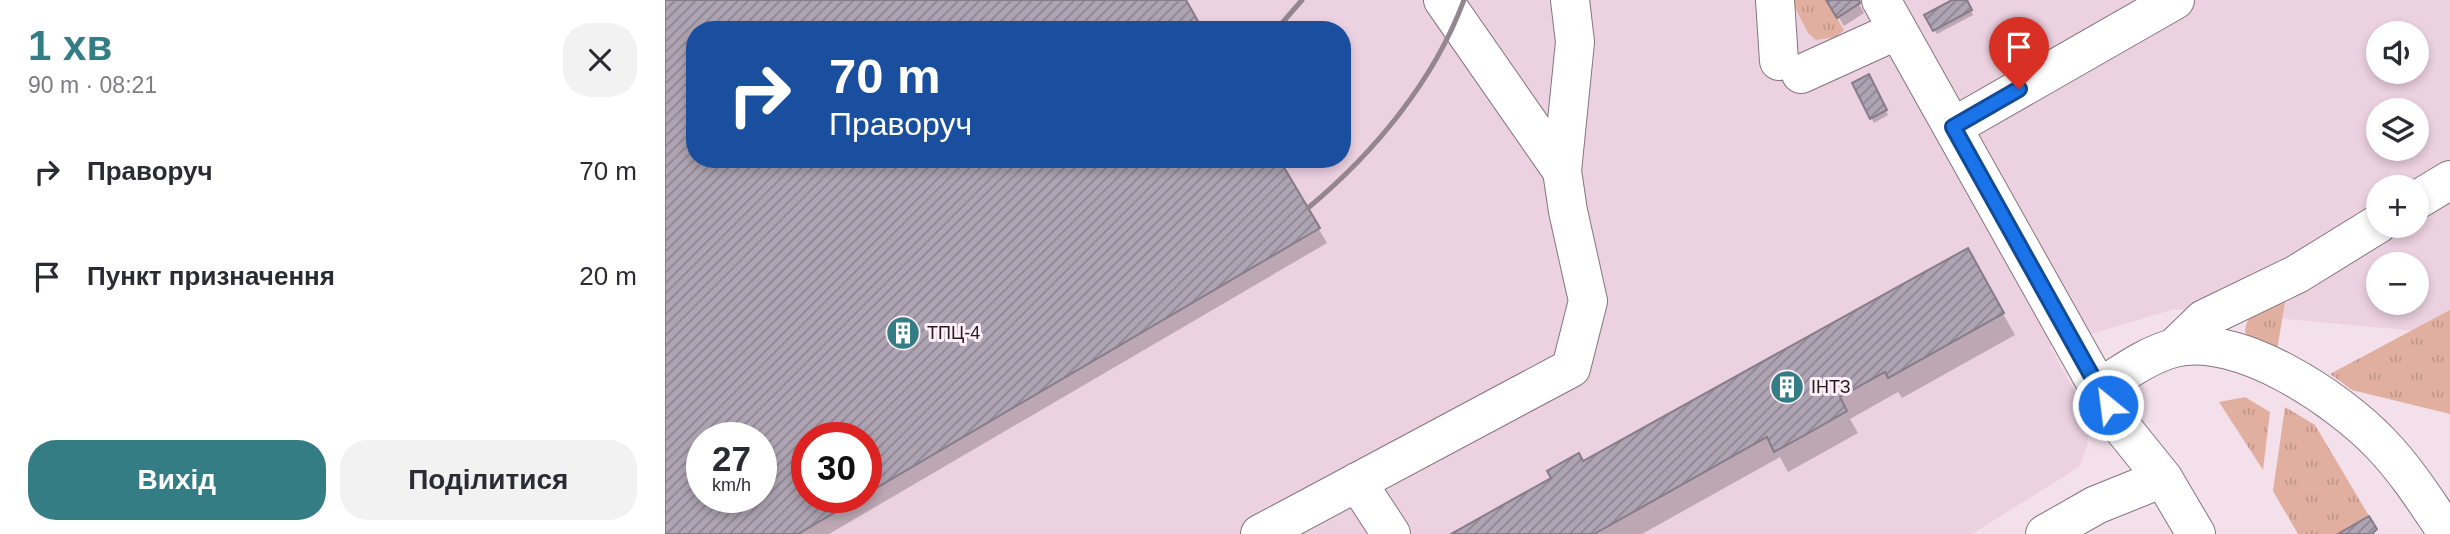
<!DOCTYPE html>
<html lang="uk">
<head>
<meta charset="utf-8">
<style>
	body { margin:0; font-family:Helvetica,sans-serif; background:#f2f2f3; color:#2b2b33; height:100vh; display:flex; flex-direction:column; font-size:26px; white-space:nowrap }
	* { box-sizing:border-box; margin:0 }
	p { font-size:23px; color:#7c7c81 }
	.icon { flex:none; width:38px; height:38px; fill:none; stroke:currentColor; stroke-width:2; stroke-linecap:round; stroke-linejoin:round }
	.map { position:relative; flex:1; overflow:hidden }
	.details { display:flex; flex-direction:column; background:#fff; width:665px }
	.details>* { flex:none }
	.hud { position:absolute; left:21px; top:21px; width:665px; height:147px; border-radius:28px; box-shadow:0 4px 10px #0003; background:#1a4fa0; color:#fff; overflow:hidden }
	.buttons { position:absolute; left:1701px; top:21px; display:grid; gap:14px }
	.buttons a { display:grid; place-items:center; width:63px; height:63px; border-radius:50%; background:#fff; box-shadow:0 4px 10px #0003; font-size:35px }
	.speed { position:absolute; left:21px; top:422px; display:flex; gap:14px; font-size:35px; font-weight:700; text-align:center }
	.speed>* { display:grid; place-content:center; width:91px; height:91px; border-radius:50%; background:#fff; box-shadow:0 4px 10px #0003; line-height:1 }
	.speed small { font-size:18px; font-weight:400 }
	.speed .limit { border:10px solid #d22; background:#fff; color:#111 }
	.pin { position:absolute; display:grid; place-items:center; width:60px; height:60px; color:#fff; margin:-72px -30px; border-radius:50% 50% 50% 0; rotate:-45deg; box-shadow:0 0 7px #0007 }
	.pin .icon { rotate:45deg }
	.me { position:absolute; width:77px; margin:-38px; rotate:331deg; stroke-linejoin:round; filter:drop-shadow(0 0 5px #0008) }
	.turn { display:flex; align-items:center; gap:24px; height:147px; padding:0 28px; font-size:32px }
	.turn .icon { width:91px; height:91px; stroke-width:2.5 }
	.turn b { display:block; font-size:49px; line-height:60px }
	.round { display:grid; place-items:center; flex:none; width:74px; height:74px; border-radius:28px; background:#f2f2f3 }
	.summary { display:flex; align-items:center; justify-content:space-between; height:119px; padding:0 28px }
	h1 { font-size:42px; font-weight:700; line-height:52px; color:#357d85 }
	.action { display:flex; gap:14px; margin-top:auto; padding:14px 28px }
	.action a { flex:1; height:80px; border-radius:28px; background:#357d85; color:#fff; font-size:28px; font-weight:700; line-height:80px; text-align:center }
	.action a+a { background:#f2f2f3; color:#2b2b33 }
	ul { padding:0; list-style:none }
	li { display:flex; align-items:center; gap:21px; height:105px; padding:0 28px }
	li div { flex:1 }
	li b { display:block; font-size:26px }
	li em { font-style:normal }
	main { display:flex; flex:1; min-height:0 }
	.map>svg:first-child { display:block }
</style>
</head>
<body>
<main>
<section class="details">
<div class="summary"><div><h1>1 хв</h1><p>90 m · 08:21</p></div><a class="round"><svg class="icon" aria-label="close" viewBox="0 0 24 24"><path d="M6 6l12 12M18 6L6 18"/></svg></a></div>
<ul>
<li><svg class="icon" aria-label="right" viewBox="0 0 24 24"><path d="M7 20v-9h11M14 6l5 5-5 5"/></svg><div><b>Праворуч</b></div><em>70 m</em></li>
<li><svg class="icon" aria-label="arrive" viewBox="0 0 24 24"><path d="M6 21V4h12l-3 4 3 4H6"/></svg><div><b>Пункт призначення</b></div><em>20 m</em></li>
</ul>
<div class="action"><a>Вихід</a><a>Поділитися</a></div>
</section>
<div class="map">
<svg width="1785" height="534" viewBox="0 0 1785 534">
	<defs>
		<pattern id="grass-tufts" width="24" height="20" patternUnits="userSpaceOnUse" patternTransform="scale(1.75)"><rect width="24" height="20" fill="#e1afa0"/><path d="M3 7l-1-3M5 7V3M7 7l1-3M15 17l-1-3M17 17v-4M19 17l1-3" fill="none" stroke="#c1968a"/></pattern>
		<pattern id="building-hatch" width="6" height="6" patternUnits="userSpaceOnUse" patternTransform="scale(1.75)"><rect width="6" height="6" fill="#aea4b3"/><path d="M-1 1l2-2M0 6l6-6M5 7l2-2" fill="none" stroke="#8d8591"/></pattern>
	</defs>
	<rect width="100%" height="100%" fill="#f3e0eb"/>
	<!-- built -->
	<path fill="#ecd1e0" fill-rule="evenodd" d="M0 0H1785V334L1510 309 1385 346 1425 420 1422 446 1414 467 1307 534H0ZM30 30H677V159H30ZM1713 33H1752V72H1713ZM1713 110H1752V149H1713ZM1713 187H1752V226H1713ZM1713 264H1752V303H1713ZM37 438H96V497H37ZM142 438H201V497H142Z"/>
	<!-- grass -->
	<path fill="url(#grass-tufts)" d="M1126 0H1161L1179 30 1171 37 1151 40 1143 33Z
		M1622 290 1611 356 1586 340 1580 332C1582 308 1603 301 1622 290Z
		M1785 310V414L1687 390 1665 374Z
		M1580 397 1605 412 1598 470 1554 402Z
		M1620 407 1650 425 1704 516 1673 534H1633L1608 491Z"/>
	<!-- shadow -->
	<path fill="#0003" fill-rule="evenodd" d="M0 0H519L30 30V159H613L662 243 164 534H0ZM37 438H96V497H37ZM142 438H201V497H142Z
		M1163 0H1192L1199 13 1179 26Z
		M1291 0H1301L1308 15 1272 34 1261 16Z
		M1203 77 1223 115 1209 123 1189 84Z
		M1302 250 1350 335 1237 398 1233 392 1185 419 1193 433 1123 472 1115 457 977 534H789Z"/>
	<!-- building -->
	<path fill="url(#building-hatch)" stroke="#867c8a" stroke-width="2" fill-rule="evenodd" d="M0 0H521L538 30H30V159H614L655 228 201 494V438H142V497H196L133 534H0ZM37 438H96V497H37Z
		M1161 0H1194L1195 3 1172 18Z
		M1287 0H1302L1307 10 1268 31 1259 15Z
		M1204 74 1222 110 1205 119 1187 83Z
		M1303 248 1339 313 1223 378 1220 372 1175 397 1182 411 1140 435 1109 452 1102 437 929 534H786L886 478 882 471 914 453 918 461Z
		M1704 516 1712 529 1707 534H1673Z"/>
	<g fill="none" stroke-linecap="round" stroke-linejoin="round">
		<!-- minor casing -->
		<g stroke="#85747e" stroke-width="40">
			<path id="minor" d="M778 0 897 171
				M1110 0 1114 61
				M1216 0 1452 421 1498 478 1531 534
				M1136 74 1233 30
				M1288 127 1510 0
				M1752 200 1785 180
				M1509 348 1539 319 1632 274 1713 224
				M1434 388C1457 374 1482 355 1509 348 1574 332 1673 399 1716 444 1742 471 1762 503 1783 534
				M692 482 726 534
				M595 534 906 368 923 301 903 211 897 171 910 42 905 0
				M1380 534 1431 505 1498 478"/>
		</g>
		<!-- minor -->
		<use href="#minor" stroke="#fff" stroke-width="38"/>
		<!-- rail -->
		<path stroke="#93868e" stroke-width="5" d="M611 30 637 0
			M643 208C709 153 769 81 799 0"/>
	</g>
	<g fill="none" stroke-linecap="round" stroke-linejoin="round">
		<!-- route casing -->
		<g stroke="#114b97" stroke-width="18">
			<path id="route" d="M1354 89 1288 127 1443 405"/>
		</g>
		<!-- route -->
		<use href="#route" stroke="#1a73e8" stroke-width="12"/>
	</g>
	<!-- icons -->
	<defs>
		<g id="building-disc" transform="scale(1.75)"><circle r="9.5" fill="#357d85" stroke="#feeff7"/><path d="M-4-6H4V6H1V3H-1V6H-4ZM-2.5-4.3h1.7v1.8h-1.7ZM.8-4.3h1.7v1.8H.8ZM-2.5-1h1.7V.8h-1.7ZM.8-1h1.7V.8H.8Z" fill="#fff"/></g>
	</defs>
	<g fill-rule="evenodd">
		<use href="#building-disc" x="238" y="333"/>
		<use href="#building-disc" x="1122" y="387"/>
	</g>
	<g text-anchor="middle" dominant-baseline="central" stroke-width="6" stroke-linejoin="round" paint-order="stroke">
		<!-- poi labels -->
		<g font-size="18" fill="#221c20" stroke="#feeff7" text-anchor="start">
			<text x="262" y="333">ТПЦ-4</text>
			<text x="1146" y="387">ІНТЗ</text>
		</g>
	</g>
</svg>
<div class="buttons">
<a><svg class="icon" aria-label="sound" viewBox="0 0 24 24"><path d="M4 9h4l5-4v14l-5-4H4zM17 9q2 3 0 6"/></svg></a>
<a><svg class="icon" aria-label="layers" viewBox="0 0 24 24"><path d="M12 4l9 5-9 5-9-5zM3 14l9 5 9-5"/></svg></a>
<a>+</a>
<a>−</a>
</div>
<div class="speed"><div>27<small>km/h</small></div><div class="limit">30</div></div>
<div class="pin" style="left:1354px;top:89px;background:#d93025"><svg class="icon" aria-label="arrive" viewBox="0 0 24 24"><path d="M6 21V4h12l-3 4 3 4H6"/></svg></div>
<svg class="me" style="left:1443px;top:405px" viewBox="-20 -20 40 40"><circle r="17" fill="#1a73e8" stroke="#fff" stroke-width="3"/><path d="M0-11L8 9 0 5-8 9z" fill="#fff"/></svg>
<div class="hud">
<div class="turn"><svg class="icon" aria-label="right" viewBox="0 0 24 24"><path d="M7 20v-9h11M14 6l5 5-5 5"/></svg><div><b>70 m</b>Праворуч</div></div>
</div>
</div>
</main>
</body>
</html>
